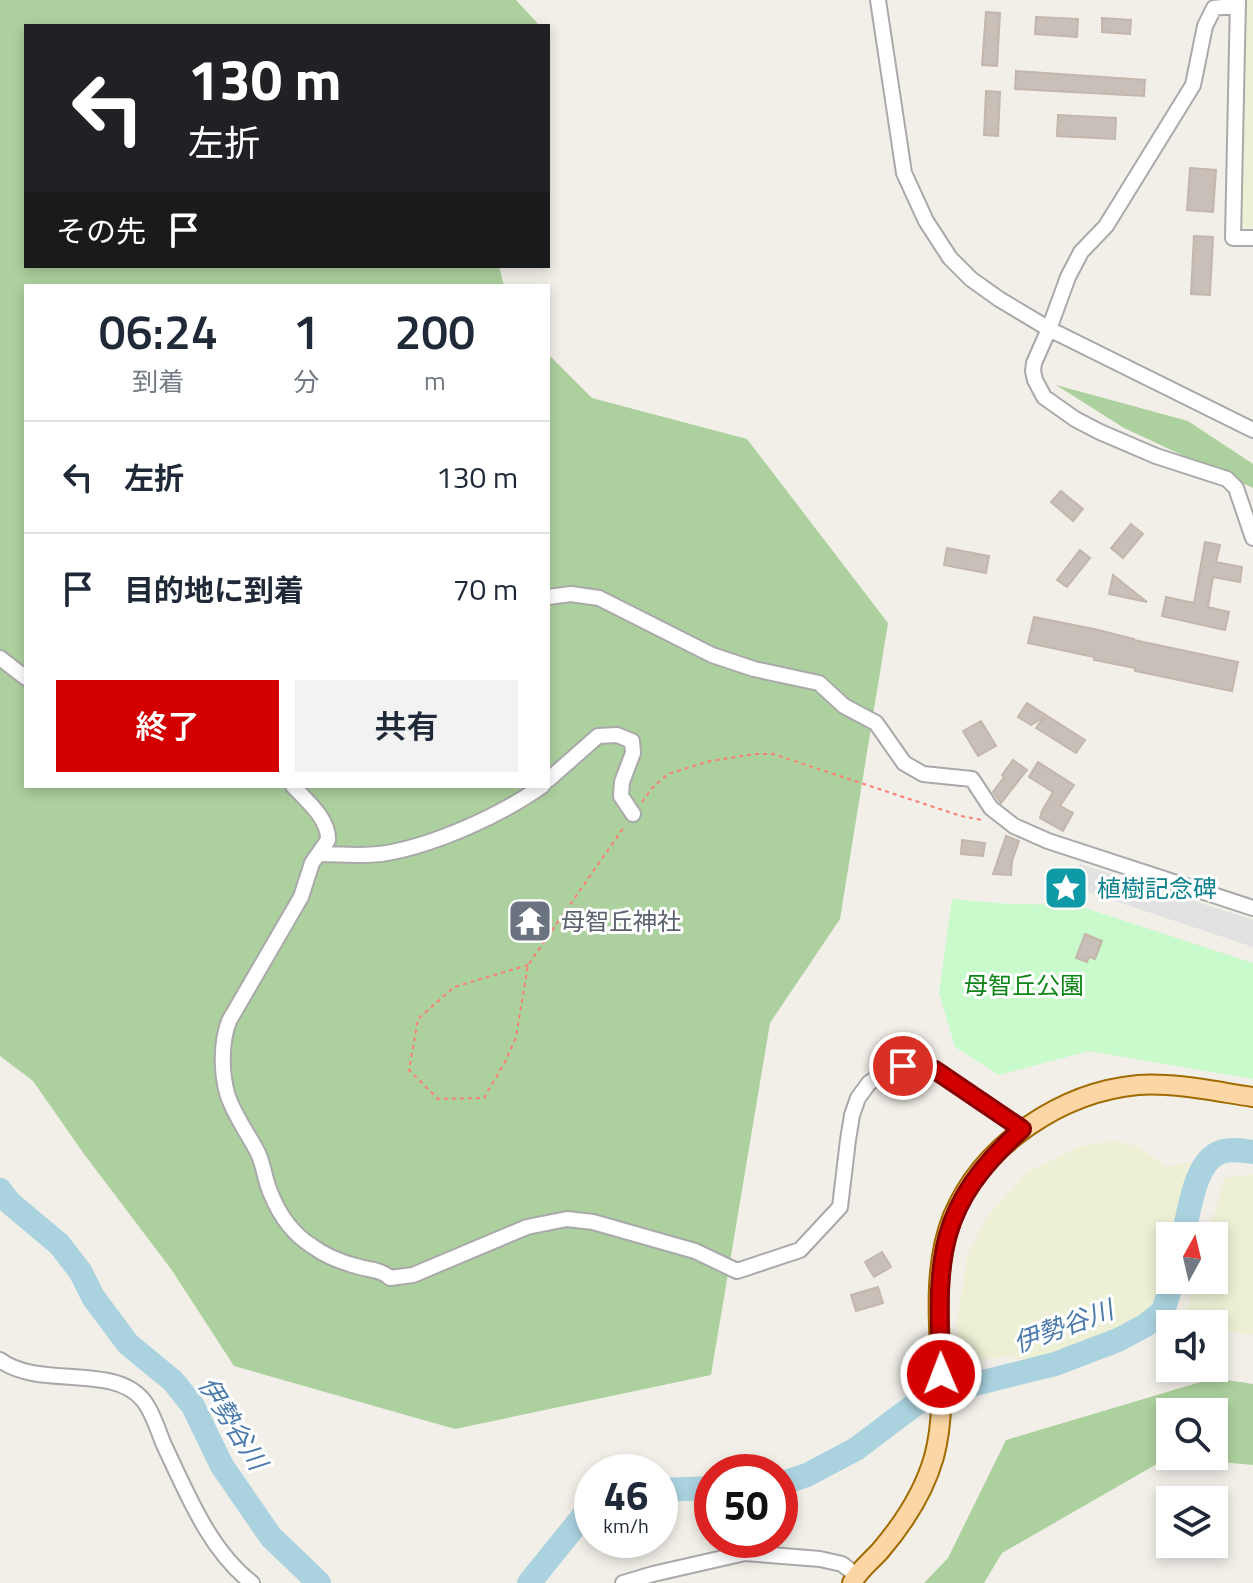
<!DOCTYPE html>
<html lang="ja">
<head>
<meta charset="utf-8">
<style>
	body { margin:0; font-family:"Titillium Web","Noto Sans JP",sans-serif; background:#f2f2f3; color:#1f2937; height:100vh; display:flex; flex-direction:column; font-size:30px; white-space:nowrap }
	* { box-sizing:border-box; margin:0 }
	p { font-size:26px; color:#747a83 }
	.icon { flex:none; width:44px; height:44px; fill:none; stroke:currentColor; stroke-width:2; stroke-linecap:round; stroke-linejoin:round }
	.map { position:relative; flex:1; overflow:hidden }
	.side { position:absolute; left:24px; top:284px; width:526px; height:504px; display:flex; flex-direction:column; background:#fff; border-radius:0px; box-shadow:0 4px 12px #0003 }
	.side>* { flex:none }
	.top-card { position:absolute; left:24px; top:24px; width:526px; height:244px; border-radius:0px; box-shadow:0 4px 12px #0003; background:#202124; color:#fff; overflow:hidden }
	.needle { width:52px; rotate:8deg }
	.controls { position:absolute; left:1156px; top:1222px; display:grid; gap:16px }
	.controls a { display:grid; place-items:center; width:72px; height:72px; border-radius:0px; background:#fff; box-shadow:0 4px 12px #0003; font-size:40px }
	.speed { position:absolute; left:574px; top:1454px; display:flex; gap:16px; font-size:40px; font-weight:700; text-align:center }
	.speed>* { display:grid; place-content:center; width:104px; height:104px; border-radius:50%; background:#fff; box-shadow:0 4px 12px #0003; line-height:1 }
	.speed small { font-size:20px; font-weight:400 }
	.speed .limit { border:12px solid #d22; background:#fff; color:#111 }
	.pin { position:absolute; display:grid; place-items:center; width:68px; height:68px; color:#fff; margin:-34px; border:4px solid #fff; border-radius:50%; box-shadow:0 2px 8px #0007 }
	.me { position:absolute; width:88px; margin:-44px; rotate:359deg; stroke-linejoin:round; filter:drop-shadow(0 0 6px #0008) }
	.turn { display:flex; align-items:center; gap:28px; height:168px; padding:0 32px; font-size:36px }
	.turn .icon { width:104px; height:104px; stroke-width:2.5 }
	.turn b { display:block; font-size:56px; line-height:68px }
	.then { display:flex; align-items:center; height:76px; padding:0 32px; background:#0003; gap:16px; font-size:30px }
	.eta { display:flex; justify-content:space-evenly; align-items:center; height:136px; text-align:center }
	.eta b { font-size:48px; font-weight:600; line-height:56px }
	.cta { display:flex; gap:16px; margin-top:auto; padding:16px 32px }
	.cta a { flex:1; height:92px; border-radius:0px; background:#d40000; color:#fff; font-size:32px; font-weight:600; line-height:92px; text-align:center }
	.cta a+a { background:#f2f2f3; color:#1f2937 }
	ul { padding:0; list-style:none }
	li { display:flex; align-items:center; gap:24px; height:112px; padding:0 32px; border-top:2px solid #e0e1e3 }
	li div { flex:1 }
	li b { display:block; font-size:30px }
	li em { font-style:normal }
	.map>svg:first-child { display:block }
</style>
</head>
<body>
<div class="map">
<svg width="1253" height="1583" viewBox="0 0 1253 1583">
	<rect width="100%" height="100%" fill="#f2efe9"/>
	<!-- farmland -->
	<path fill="#eef0d5" d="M1243 0H1253V228L1238 227Z
		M1114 1140 1138 1147 1167 1167 1197 1161 1176 1236H1170V1256L1160 1291 1144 1314 1073 1350 1037 1363 1006 1356 969 1362 959 1360 957 1322 967 1257 985 1219 1026 1173 1079 1147Z
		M1253 1174V1335L1214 1329V1324H1183L1195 1280H1214V1236H1208L1224 1178Z"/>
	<!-- forest -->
	<path fill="#add19e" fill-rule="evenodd" d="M0 0H516L540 26H26V266H499L504 286H26V786H548V354L592 398 747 439 888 623 840 919 770 1023 711 1375 455 1429 234 1366 171 1269 84 1154 33 1081 0 1056Z
		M1056 385 1188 421 1253 464V488L1124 428Z
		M1214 1378 1253 1384V1465L1169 1457 1002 1553 984 1583H924L948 1558 1006 1440ZM1170 1412H1214V1456H1170Z"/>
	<!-- park -->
	<path fill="#c8facc" d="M952 899 1009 904 1076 905 1253 963V1079L1089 1051 999 1075 955 1047 939 993Z"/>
	<!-- parking -->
	<path fill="#e2e2e2" d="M1080 864 1253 920V947L1073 887Z"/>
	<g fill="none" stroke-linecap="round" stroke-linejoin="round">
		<!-- river -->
		<path stroke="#aad3df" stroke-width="24" d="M0 1190 10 1203 59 1244 80 1271 93 1297 128 1344 173 1381 193 1406 222 1466 271 1537 319 1583
			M1183 1236C1190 1211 1194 1161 1221 1152 1231 1148 1243 1151 1253 1152
			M780 1484 807 1475 856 1449 917 1403 967 1386 1055 1364 1118 1340 1146 1325 1163 1311 1173 1280
			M660 1490 712 1488
			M529 1583 584 1515 592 1510"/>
	</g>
	<!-- building -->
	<path fill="#c7bfb8" stroke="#c4b6ab" stroke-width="2" d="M986 12 1000 13 997 66 982 65Z
		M1036 17 1078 19 1077 37 1035 34Z
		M1102 18 1131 20 1130 34 1102 32Z
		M1016 71 1145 80 1144 96 1015 89Z
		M986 91 1000 92 998 136 984 135Z
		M1058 115 1116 118 1115 139 1057 136Z
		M1190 168 1216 170 1213 212 1187 210Z
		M1194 236 1213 237 1210 295 1191 294Z
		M1061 491 1083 509 1073 521 1051 502Z
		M1131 524 1143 534 1123 558 1111 548Z
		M1205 542 1220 545 1216 562 1242 567 1240 582 1213 577 1208 607 1229 612 1225 630 1162 616 1166 597 1194 603Z
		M947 548 989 556 986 573 944 565Z
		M1080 550 1090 558 1067 587 1057 580Z
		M1113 575 1147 602 1109 594Z
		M1034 617 1094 629 1134 639V640L1238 662 1232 691 1135 671V668L1094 660V657L1028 643Z
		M1027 703 1085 740 1076 753 1036 728 1044 717 1031 725 1018 717Z
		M981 721 996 746 978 756 963 731Z
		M1013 760 1027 770 1001 803 993 792 1004 777 1002 775Z
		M1038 762 1074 785 1060 806 1073 813 1063 831 1040 818 1042 811 1053 792 1029 777Z
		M1006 836 1019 841 1012 861 1011 875 993 874Z
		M962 840 985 843 983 856 961 854Z
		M1085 934 1102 941 1095 959 1089 957 1087 962 1076 958Z
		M882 1252 891 1267 874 1277 865 1262Z
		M878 1287 883 1303 856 1311 851 1295Z"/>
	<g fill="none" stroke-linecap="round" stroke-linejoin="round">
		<!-- minor casing -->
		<g stroke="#a9a9a9" stroke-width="18">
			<path id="minor" d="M878 0 904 173 926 221 950 258 971 279 999 299 1049 329 1253 430
				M1238 0 1233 238H1253
				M1238 5 1214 8 1205 26 1193 85 1106 226 1081 252 1068 277 1049 329 1034 363 1033 371 1035 380 1044 397 1075 419 1100 432 1156 456 1227 479 1236 488 1253 538
				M548 597 571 594 599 598 712 655 754 669 819 683 844 706 876 723 904 763 923 774 972 779 991 808 1014 826 1048 841 1253 908
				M0 658 26 678
				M548 780 598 736 617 735 632 741 633 753 622 782 621 796 633 814
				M293 786C307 801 329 819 328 840L312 863 301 897 229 1021C221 1042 221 1071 227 1093 232 1112 249 1135 258 1153 264 1166 265 1181 271 1194 279 1214 293 1234 312 1246 324 1255 341 1262 356 1266 368 1270 381 1269 390 1278L413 1275 527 1227 567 1219 593 1222 695 1251 737 1271 800 1250 840 1207 848 1140 852 1115 858 1098 869 1083 886 1072 903 1066 935 1070 1022 1129
				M319 854C341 854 365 857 387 853 437 844 501 815 542 786
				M0 1360C38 1389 113 1363 143 1400 153 1412 158 1431 164 1445 187 1493 209 1550 252 1583
				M623 1583 653 1574 745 1553 820 1559 842 1564 856 1575"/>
		</g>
		<!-- major casing -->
		<g stroke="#a06b00" stroke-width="22">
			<path id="major" d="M852 1583C859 1570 870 1562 880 1551 904 1523 924 1492 934 1457 949 1401 936 1344 939 1287 940 1263 944 1238 953 1216 983 1144 1062 1092 1138 1085 1173 1082 1218 1092 1253 1097"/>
		</g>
		<!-- path -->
		<path stroke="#fa8072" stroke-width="2" stroke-dasharray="4 4" stroke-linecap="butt" d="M642 802 652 788 668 774 710 761 755 754H773L961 816 982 820
			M528 965 454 987 418 1019 409 1070 438 1099 484 1098 506 1060 516 1037 528 965 624 827"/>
		<!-- minor -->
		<use href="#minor" stroke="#fff" stroke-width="14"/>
		<!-- major -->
		<use href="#major" stroke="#fcd6a4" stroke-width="18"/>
	</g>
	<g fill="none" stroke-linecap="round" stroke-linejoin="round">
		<!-- route casing -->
		<g stroke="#8a0000" stroke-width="20">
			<path id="route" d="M903 1066 935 1070 1022 1129C932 1209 938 1263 941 1374"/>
		</g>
		<!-- route -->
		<use href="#route" stroke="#d40000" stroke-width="14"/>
	</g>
	<!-- icons -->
	<defs>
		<g id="sight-square" transform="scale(2.3)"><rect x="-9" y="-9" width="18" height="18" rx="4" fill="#0f9aa8" stroke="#fff"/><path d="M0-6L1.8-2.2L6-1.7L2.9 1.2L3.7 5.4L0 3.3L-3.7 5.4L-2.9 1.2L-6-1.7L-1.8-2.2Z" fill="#fff"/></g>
		<g id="temple-square" transform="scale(2.3)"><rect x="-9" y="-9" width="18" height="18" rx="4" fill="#6b7280" stroke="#fff"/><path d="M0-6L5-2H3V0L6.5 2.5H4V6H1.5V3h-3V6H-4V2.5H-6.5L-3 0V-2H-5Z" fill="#fff"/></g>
	</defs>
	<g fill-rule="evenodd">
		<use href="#sight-square" x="1066" y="888"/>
		<use href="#temple-square" x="530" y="921"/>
	</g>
	<g text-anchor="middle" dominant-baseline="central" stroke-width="6" stroke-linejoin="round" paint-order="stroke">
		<!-- culture labels -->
		<g font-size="24" fill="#0d838f" stroke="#fff" text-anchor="start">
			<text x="1097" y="888">植樹記念碑</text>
		</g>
		<!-- worship labels -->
		<g font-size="24" fill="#5b616d" stroke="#fff" text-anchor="start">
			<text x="561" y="921">母智丘神社</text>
		</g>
		<!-- park labels -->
		<g font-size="24" fill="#0c8416" stroke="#fff">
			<text x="1024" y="985">母智丘公園</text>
		</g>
		<!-- water labels -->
		<g font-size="26" font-style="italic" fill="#4a7aab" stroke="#fff">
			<text transform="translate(1063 1326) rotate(-20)">伊勢谷川</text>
			<text transform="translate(233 1423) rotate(58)">伊勢谷川</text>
		</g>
	</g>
</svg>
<div class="controls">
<a><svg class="needle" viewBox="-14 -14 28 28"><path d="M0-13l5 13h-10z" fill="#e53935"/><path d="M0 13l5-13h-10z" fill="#747a83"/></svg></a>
<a><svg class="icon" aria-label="sound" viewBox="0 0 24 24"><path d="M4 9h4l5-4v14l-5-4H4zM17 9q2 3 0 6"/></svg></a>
<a><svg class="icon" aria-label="search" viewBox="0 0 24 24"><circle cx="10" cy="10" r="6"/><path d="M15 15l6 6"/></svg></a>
<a><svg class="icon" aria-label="layers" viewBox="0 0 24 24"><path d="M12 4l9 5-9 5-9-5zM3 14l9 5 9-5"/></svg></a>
</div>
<div class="speed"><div>46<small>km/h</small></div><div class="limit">50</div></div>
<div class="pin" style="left:903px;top:1066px;background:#d93025"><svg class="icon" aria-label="arrive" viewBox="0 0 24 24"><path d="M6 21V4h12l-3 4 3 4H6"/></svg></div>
<svg class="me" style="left:941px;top:1374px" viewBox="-20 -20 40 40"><circle r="17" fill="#d40000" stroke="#fff" stroke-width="3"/><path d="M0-11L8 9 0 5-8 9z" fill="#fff"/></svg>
<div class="top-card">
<div class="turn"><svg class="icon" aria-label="left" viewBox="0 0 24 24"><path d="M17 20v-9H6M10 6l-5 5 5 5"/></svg><div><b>130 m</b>左折</div></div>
<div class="then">その先<svg class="icon" aria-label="arrive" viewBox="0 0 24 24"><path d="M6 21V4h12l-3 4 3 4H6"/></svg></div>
</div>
<section class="side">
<div class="eta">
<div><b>06:24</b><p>到着</p></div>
<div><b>1</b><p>分</p></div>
<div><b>200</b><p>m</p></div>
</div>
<ul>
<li><svg class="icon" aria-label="left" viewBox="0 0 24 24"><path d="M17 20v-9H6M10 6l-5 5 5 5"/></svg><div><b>左折</b></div><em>130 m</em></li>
<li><svg class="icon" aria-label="arrive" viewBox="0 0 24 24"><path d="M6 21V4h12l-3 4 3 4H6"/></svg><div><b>目的地に到着</b></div><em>70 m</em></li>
</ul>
<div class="cta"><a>終了</a><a>共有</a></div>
</section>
</div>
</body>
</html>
